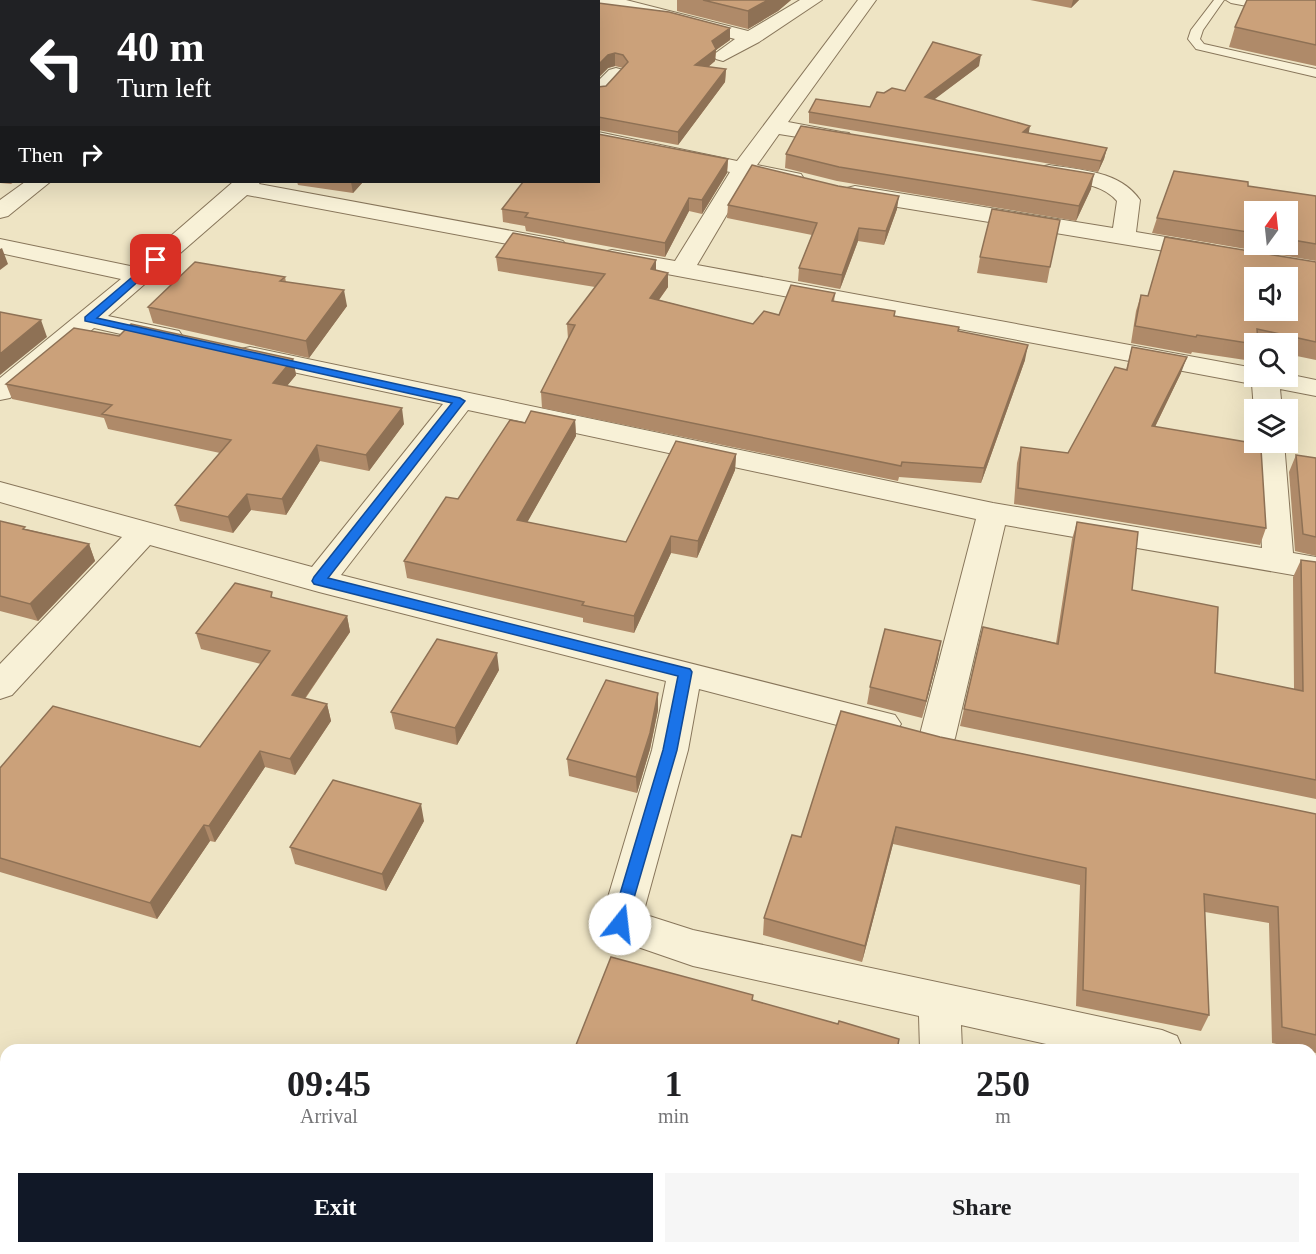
<!DOCTYPE html>
<html lang="en">
<head>
<meta charset="utf-8">
<style>
	body { margin:0; font-family:Georgia,serif; background:#f6f6f6; color:#202124; height:100vh; display:flex; flex-direction:column; font-size:22px; white-space:nowrap }
	* { box-sizing:border-box; margin:0 }
	p { font-size:20px; color:#757577 }
	.icon { flex:none; width:33px; height:33px; fill:none; stroke:currentColor; stroke-width:2; stroke-linecap:round; stroke-linejoin:round }
	.map { position:relative; flex:1; overflow:hidden }
	.details { position:absolute; left:0px; top:1044px; width:1317px; height:210px; display:flex; flex-direction:column; background:#fff; border-radius:18px 18px 0 0; box-shadow:0 6px 24px #0002 }
	.details>* { flex:none }
	.top-card { position:absolute; left:0px; top:0px; width:600px; height:183px; box-shadow:0 6px 24px #0002; background:#202124; color:#fff; overflow:hidden }
	.needle { width:39px; rotate:15deg }
	.tools { position:absolute; left:1244px; top:201px; display:grid; gap:12px }
	.tools a { display:grid; place-items:center; width:54px; height:54px; border-radius:0px; background:#fff; box-shadow:0 6px 24px #0002; font-size:30px }
	.pin { position:absolute; display:grid; place-items:center; width:51px; height:51px; color:#fff; margin:-26px; border-radius:12px; box-shadow:0 3px 9px #0006 }
	.me { position:absolute; width:66px; margin:-33px; rotate:16deg; stroke-linejoin:round; filter:drop-shadow(0 0 4px #0008) }
	.turn { display:flex; align-items:center; gap:21px; height:126px; padding:0 18px; font-size:27px }
	.turn .icon { width:78px; height:78px; stroke-width:2.5 }
	.turn b { display:block; font-size:42px; line-height:51px }
	.then { display:flex; align-items:center; height:57px; padding:0 18px; background:#0003; gap:12px; font-size:22px }
	.eta { display:flex; justify-content:space-evenly; align-items:center; height:102px; text-align:center }
	.eta b { font-size:36px; font-weight:800; line-height:42px }
	.action { display:flex; gap:12px; margin-top:auto; padding:12px 18px }
	.action a { flex:1; height:69px; border-radius:0px; background:#111827; color:#fff; font-size:24px; font-weight:800; line-height:69px; text-align:center }
	.action a+a { background:#f6f6f6; color:#202124 }
	.map>svg:first-child { display:block }
</style>
</head>
<body>
<div class="map">
<svg width="1316" height="1254" viewBox="0 0 1316 1254">
	<rect width="100%" height="100%" fill="#eee4c4"/>
	<g fill="none" stroke-linecap="round" stroke-linejoin="round">
		<!-- lane casing -->
		<g stroke="#88765b" stroke-width="2">
			<path id="lane" d="M1214 0H1224L1203 30 1200 39 1204 44 1316 69V77L1196 49 1188 39 1191 30Z
				M1226 0H1248L1316 13V19L1231 3Z"/>
		</g>
		<!-- street casing -->
		<g stroke="#88765b" stroke-width="2">
			<path id="street" d="M595 0H626L748 31 800 0H822L759 42 723 61 716 59 713 55 735 39 598 4Z
				M858 0H876L788 122 841 132 849 133 852 138 849 143 841 144 779 134 757 165 801 174 804 179 801 184 793 186 749 177 697 265 1254 368V376H1287V374L1316 380V396L1280 389 1282 410H1254L1252 384 603 262 600 257 603 252 612 250 675 261 730 172 598 145V132L737 161Z
				M0 20H2V32H0Z
				M616 68 623 70 626 74 605 97 598 99V81L609 70Z
				M0 119H2V131H0Z
				M1049 165C1081 170 1120 171 1140 200L1136 232 1207 244 1216 246 1219 251 1216 256 1207 258 855 200 847 198 844 193 847 188 855 186 1113 228 1117 201C1099 180 1066 183 1041 177L1038 172 1041 167Z
				M25 182H50L8 216 0 218V200Z
				M233 182H260L259 184 555 239 563 241 567 246 563 251 555 253 247 195 108 316 179 331 183 337 179 343 170 345 94 328 10 398 0 400V378L121 279 0 253V239L135 267Z
				M250 347 993 503 1262 548 1256 442H1284L1293 553 1316 557V579L1005 525 955 738 950 748 937 752 924 748 919 738 976 519 468 410 341 575 895 715 901 724 895 733 883 737 699 689 688 750 643 914 693 930 1162 1030 1177 1036 1183 1050H1073L961 1025 962 1050H920L919 1016 693 966 606 936 600 924 652 750 666 681 319 592 150 545 12 695 0 699V664L122 537 0 502V482L312 567 443 404 241 361 237 355 241 349Z
				M1311 1062 1316 1063V1105L1311 1104Z
				M921 1248H969V1254H921Z"/>
		</g>
		<!-- lane -->
		<use href="#lane" fill="#f8f1d7" fill-rule="evenodd"/>
		<!-- street -->
		<use href="#street" fill="#f8f1d7" fill-rule="evenodd"/>
	</g>
	<!-- wall -->
	<path fill="#af8a69" fill-rule="evenodd" d="M8 0H467L475 2H5Z
		M677 0H791L778 11 748 29 677 11Z
		M1030 0H1079L1071 8Z
		M1316 0V66L1229 47 1235 27Z
		M2 3V18H0V4Z
		M598 3 730 40 716 50 715 61 708 67 726 69 725 82 678 145 598 130V87L606 86 623 68 615 66 608 68 598 78Z
		M2 39V75H0V40Z
		M979 66 934 99 1028 133 1107 148 1104 159 1098 172 809 123V112L870 107 905 91Z
		M2 127V182H14L11 184 0 183V128Z
		M786 154 1091 189 1076 221 837 181 785 168Z
		M728 159 727 173 702 214 689 211 665 257 526 231 525 226 503 222 502 209Z
		M297 182H363L353 193 298 185Z
		M1248 186 1316 196V261L1152 233 1157 218ZM1254 212H1287V244H1254Z
		M728 205 897 209 884 245 858 241 840 289 798 281 799 268 812 235 727 218Z
		M496 257 656 260V270L668 273V287L659 300 753 324 835 293 834 302 895 311 894 316 959 331 1025 360 981 483 899 477 898 481 542 408 541 392 568 339 567 324 595 287 498 271Z
		M980 257 1050 267 1047 283 977 273Z
		M1316 262V360L1287 354V344H1254V355L1252 361 1192 352 1191 354 1131 343 1136 311 1141 295 1148 296Z
		M285 277 286 282 347 306 309 358 153 323 148 307Z
		M119 336 293 359 296 375 287 386 404 424 369 471 320 461 286 515 251 510 233 533 180 521 175 505 220 453 108 429 104 418 12 399 6 384Z
		M1132 347 1181 373 1155 427 1266 528 1260 545 1014 504 1017 463 1021 447 1068 453 1126 370Z
		M575 420 576 436 527 522 626 542 736 454 735 470 697 558 671 553 634 633 583 622V618L407 578 404 561 525 423Z
		M1296 455 1316 458V556L1295 551 1289 472Z
		M0 521 26 529 89 544 95 561 38 621 0 611Z
		M1077 522 1132 590 1215 673 1294 689 1293 577 1301 560 1316 562V799L960 726 983 627 1056 643 1072 539Z
		M274 598 347 616 350 632 305 699 327 704 331 721 295 775 265 767 215 842 210 841 157 919 0 872V768L200 747 261 664 201 649 196 633Z
		M938 658 922 718 867 704 870 687Z
		M499 670 457 745 395 729 391 712Z
		M658 710 650 749 637 793 569 776 567 759Z
		M940 737 1316 814V1053L1311 1052V1050H1303L1272 1043 1269 923 1205 912 1209 1015 1201 1031 1076 1006 1080 885 893 844 862 962 763 935 764 918 801 837Z
		M424 821 386 891 295 864 290 847Z
		M704 1248H897L896 1254H720Z"/>
	<!-- shaded-wall -->
	<path fill="#8e7155" d="M768 0H791L778 11 748 29V11Z
		M1073 0H1079L1071 8Z
		M730 28V40L716 50 715 61 695 78V65L712 41Z
		M615 53V66L608 68 598 78V65L608 55Z
		M981 55 979 66 923 108 925 97Z
		M726 69 725 82 678 145V132Z
		M1030 126 1028 137 1023 132Z
		M1107 148 1104 159 1098 172 1101 161Z
		M728 159 727 173 702 214V200Z
		M1094 174 1091 189 1076 221 1079 206Z
		M351 182H363L353 193Z
		M899 196 897 209 884 245 886 231Z
		M689 198V211L665 257V243Z
		M859 228 858 241 840 289 842 275Z
		M2 248 8 264 0 270V249Z
		M656 260V274L651 269Z
		M668 273V287L650 312V298Z
		M344 290 347 306 309 358 306 341Z
		M41 320 47 337 0 375V354Z
		M1028 345 1025 360 981 483 984 468Z
		M1187 357 1181 373 1147 443 1152 426Z
		M293 359 296 375 276 399 273 383Z
		M402 408 404 424 369 471 366 455Z
		M575 420 576 436 519 537 517 520Z
		M317 445 320 461 286 515 282 499Z
		M736 454 735 470 697 558 698 541Z
		M247 494 251 510 233 533 228 517Z
		M671 536V553L634 633V616Z
		M89 544 95 561 38 621 30 604Z
		M347 616 350 632 296 711 292 695Z
		M941 641 938 658 922 718 926 701Z
		M497 653 499 670 457 745 455 728Z
		M658 693V710L650 749 637 793 636 777Z
		M327 704 331 721 295 775 290 759Z
		M260 751 265 767 215 842 209 826Z
		M421 804 424 821 386 891 382 874Z
		M204 825 210 841 157 919 150 903Z
		M896 827 893 844 862 962 865 946Z"/>
	<!-- building -->
	<path fill="#cba17a" stroke="#8e7155" stroke-width="1.5" fill-rule="evenodd" d="M8 0H163L161 2H5Z
		M170 0H467L475 2H188Z
		M486 0H577L588 2H484Z
		M703 0H768L748 11Z
		M1247 0H1316V45L1235 27Z
		M598 3 669 12 730 28 712 41 716 49 695 65 726 69 678 132 598 117V87L606 86 628 62 623 55 615 53 608 55 598 65Z
		M2 39V63H0V40Z
		M933 42 981 55 925 97 1030 126 1023 132 1107 148 1101 161 809 112 816 99 870 107 877 92 884 93 892 88 905 91Z
		M801 126 1094 174 1079 206 839 167 786 154Z
		M2 127V169L0 168V128Z
		M598 134 728 159 702 200 689 198 665 243 525 217 528 213 502 209 523 182H598Z
		M752 165 838 186 899 196 886 231 859 228 842 275 799 268 817 223 728 205Z
		M1174 171 1248 182V186L1316 196V244L1287 239V212H1254V233L1157 218Z
		M992 209 1060 220 1050 267 980 257Z
		M513 233 656 260 651 269 668 273 650 298 753 324 764 311 779 315 791 285 835 293 832 301 895 311 894 316 959 327 958 331 1028 345 984 468 902 462 901 466 541 392 575 325 567 324 605 274 496 257Z
		M1165 237 1316 262V342L1257 329 1258 344H1254L1197 335 1196 337 1135 326 1141 295 1148 296ZM1254 278H1287V310H1254Z
		M195 262 285 277 280 281 344 290 306 341 148 307Z
		M0 312 41 320 0 354Z
		M131 324 293 359 273 383 402 408 366 455 317 445 282 499 247 494 228 517 175 505 231 440 102 414 112 405 6 384 74 328 119 336Z
		M1132 347 1187 357 1152 426 1258 444V449H1261L1266 528 1018 488 1021 447 1068 453 1115 367 1127 370Z
		M531 411 575 420 517 520 626 542 676 441 736 454 698 541 671 536 634 616 582 605 584 602 404 561 446 497 458 499 510 420 525 423Z
		M1296 455 1316 458V537L1303 534Z
		M0 521 25 527 23 529 89 544 30 604 0 596Z
		M1077 522 1138 532 1132 590 1218 607 1215 673 1303 691 1301 560 1316 562V780L964 709 983 627 1058 644Z
		M235 583 272 592 271 597 347 616 292 695 327 704 290 759 260 751 209 826 204 825 150 903 0 858V768L53 706 200 747 270 651 196 633Z
		M885 629 941 641 926 701 870 687Z
		M437 639 497 653 455 728 391 712Z
		M606 680 658 693 650 733 636 777 567 759Z
		M841 711 940 737 1316 814V1035L1282 1027 1278 907 1204 894 1209 1015 1083 990 1086 868 896 827 865 946 764 918 792 835 801 837Z
		M333 780 421 804 382 874 290 847Z
		M611 957 753 995 752 1000 838 1024 839 1021 899 1039 897 1050H574Z
		M745 1248H897L896 1254H763Z"/>
	<!-- route -->
	<path fill="#1a73e8" stroke="#114b97" stroke-width="1.5" d="M156 257 161 260 160 262 97 318 460 398 465 401 328 578 690 669 692 672 677 750 625 929 620 931 614 929 611 924 663 750 678 676 314 584 312 581 314 577 452 403 85 321V317Z"/>
</svg>
<div class="tools">
<a><svg class="needle" viewBox="-14 -14 28 28"><path d="M0-13l5 13h-10z" fill="#e53935"/><path d="M0 13l5-13h-10z" fill="#757577"/></svg></a>
<a><svg class="icon" aria-label="sound" viewBox="0 0 24 24"><path d="M4 9h4l5-4v14l-5-4H4zM17 9q2 3 0 6"/></svg></a>
<a><svg class="icon" aria-label="search" viewBox="0 0 24 24"><circle cx="10" cy="10" r="6"/><path d="M15 15l6 6"/></svg></a>
<a><svg class="icon" aria-label="layers" viewBox="0 0 24 24"><path d="M12 4l9 5-9 5-9-5zM3 14l9 5 9-5"/></svg></a>
</div>
<div class="pin" style="left:156px;top:260px;background:#d93025"><svg class="icon" aria-label="arrive" viewBox="0 0 24 24"><path d="M6 21V4h12l-3 4 3 4H6"/></svg></div>
<svg class="me" style="left:620px;top:924px" viewBox="-20 -20 40 40"><circle r="19" fill="#fff"/><path d="M0-13L10 11 0 6-10 11z" fill="#1a73e8"/></svg>
<div class="top-card">
<div class="turn"><svg class="icon" aria-label="left" viewBox="0 0 24 24"><path d="M17 20v-9H6M10 6l-5 5 5 5"/></svg><div><b>40 m</b>Turn left</div></div>
<div class="then">Then<svg class="icon" aria-label="right" viewBox="0 0 24 24"><path d="M7 20v-9h11M14 6l5 5-5 5"/></svg></div>
</div>
<section class="details">
<div class="eta">
<div><b>09:45</b><p>Arrival</p></div>
<div><b>1</b><p>min</p></div>
<div><b>250</b><p>m</p></div>
</div>
<div class="action"><a>Exit</a><a>Share</a></div>
</section>
</div>
</body>
</html>
